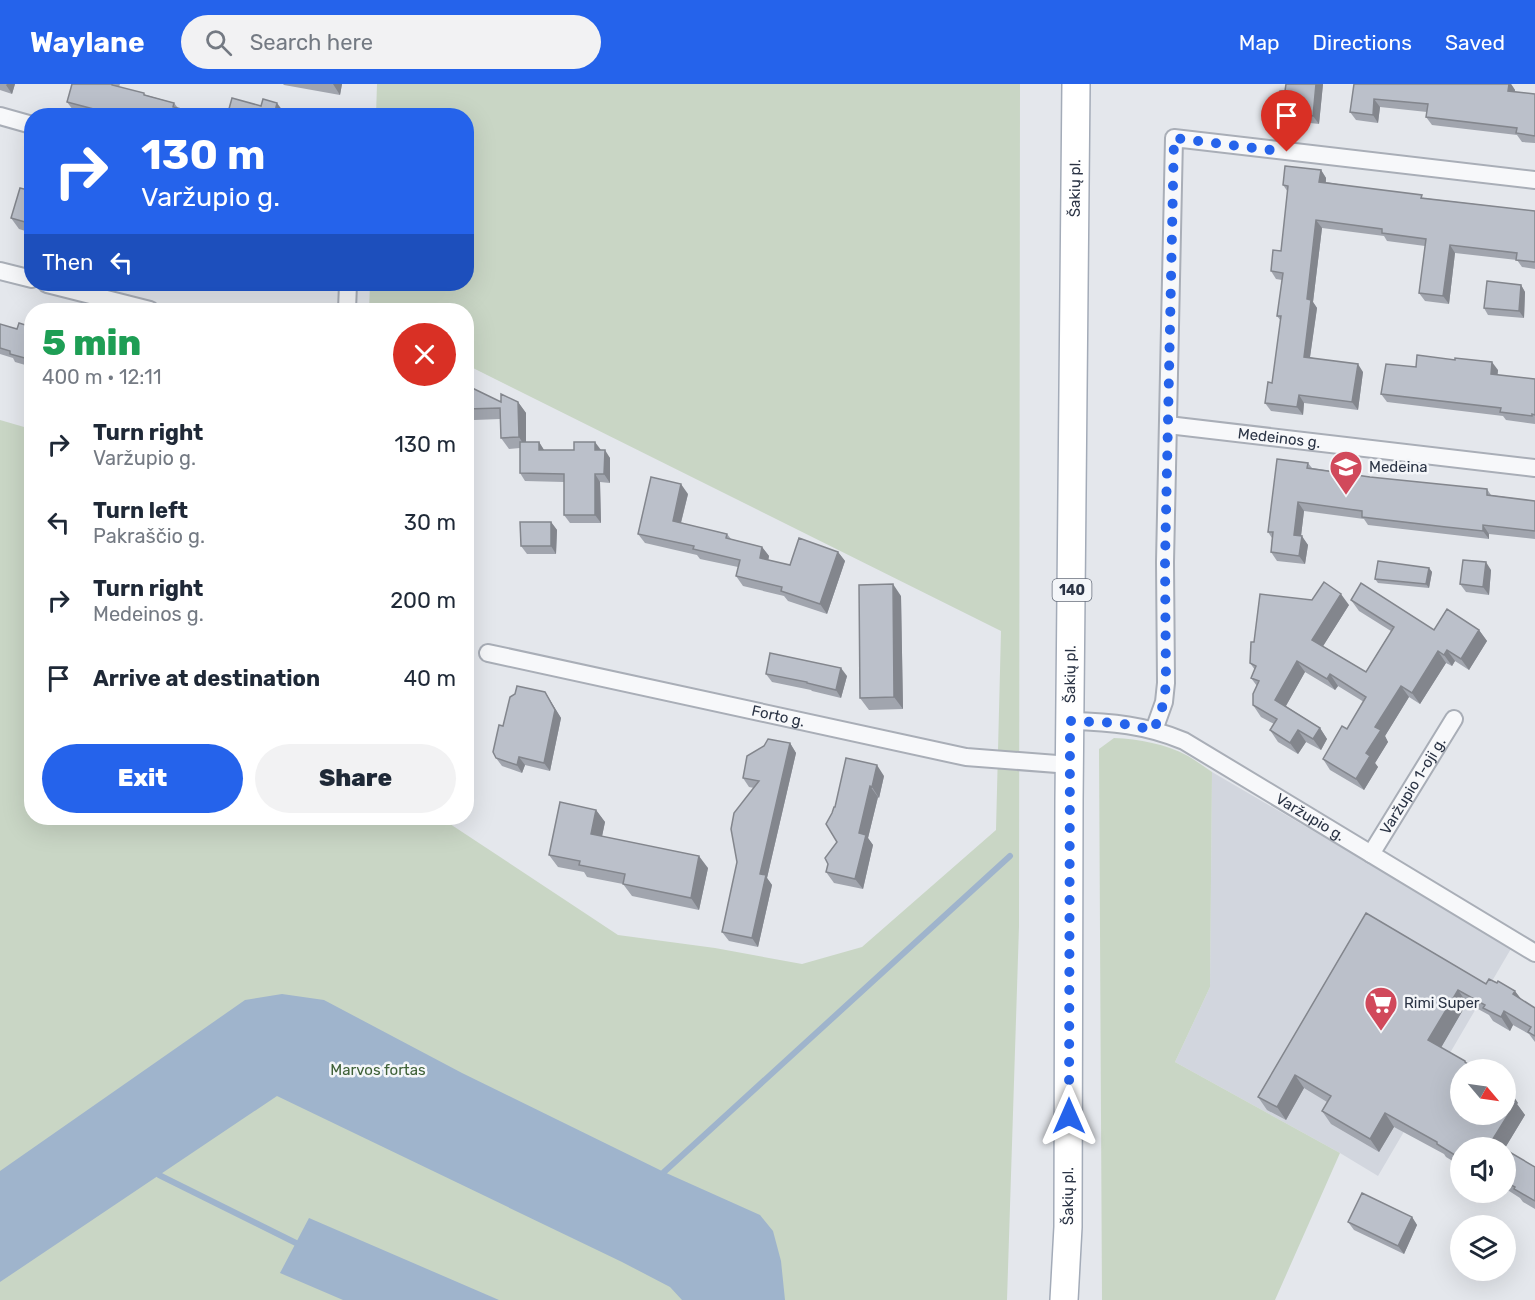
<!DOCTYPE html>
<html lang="en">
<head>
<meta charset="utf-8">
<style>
	body { margin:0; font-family:Rubik,sans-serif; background:#f2f2f3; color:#1f2937; height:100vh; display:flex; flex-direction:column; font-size:22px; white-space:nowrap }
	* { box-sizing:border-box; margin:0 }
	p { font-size:20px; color:#747a83 }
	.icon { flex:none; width:33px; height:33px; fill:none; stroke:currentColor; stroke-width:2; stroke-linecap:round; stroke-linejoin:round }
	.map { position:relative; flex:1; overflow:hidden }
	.drawer { position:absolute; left:24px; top:219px; width:450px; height:522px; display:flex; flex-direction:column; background:#fff; border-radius:24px; box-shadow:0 6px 24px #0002 }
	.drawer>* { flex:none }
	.guide { position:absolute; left:24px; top:24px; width:450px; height:183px; border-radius:24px; box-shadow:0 6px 24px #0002; background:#2563eb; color:#fff; overflow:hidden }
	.needle { width:39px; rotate:119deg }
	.controls { position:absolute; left:1450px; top:975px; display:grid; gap:12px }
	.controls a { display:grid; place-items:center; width:66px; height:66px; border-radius:50%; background:#fff; box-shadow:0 6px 24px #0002; font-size:30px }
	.pin { position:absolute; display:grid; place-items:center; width:51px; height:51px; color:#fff; margin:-62px -26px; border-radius:50% 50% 50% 0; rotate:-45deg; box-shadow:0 0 6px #0007 }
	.pin .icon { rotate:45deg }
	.me { position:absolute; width:66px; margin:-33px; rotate:0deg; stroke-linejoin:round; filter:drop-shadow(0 0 4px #0008) }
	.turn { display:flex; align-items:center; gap:21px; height:126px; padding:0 18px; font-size:27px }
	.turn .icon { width:78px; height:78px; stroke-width:2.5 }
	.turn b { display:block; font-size:42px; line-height:51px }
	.then { display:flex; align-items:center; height:57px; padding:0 18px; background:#0003; gap:12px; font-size:22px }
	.round { display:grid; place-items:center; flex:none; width:63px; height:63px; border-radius:32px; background:#f2f2f3 }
	.summary { display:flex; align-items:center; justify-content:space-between; height:102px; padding:0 18px }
	h1 { font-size:36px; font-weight:800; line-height:45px; color:#1e9e55 }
	.button { display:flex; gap:12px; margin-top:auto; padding:12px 18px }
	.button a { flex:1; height:69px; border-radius:36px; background:#2563eb; color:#fff; font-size:24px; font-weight:800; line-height:69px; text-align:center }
	.button a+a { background:#f2f2f3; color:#1f2937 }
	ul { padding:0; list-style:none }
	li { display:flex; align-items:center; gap:18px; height:78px; padding:0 18px }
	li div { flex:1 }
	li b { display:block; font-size:22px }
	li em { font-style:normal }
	header { display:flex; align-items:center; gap:36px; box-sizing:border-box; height:84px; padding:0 30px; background:#2563eb; color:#fff }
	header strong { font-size:28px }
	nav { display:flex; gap:33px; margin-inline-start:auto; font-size:21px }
	.search { width:420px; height:54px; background:#f2f2f3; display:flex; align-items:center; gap:15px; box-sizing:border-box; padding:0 21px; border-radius:33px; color:#747a83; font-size:22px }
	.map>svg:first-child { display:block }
</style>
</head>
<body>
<header>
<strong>Waylane</strong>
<div class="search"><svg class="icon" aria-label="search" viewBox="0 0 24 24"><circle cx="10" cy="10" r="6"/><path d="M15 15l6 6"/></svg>Search here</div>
<nav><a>Map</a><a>Directions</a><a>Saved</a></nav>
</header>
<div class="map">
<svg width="1535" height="1216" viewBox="0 0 1535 1216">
	<rect width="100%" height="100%" fill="#e4e7ec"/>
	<!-- built -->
	<path fill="#d2d6de" d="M1212 688 1512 863 1378 1092 1340 1069 1175 978 1210 903Z"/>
	<!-- green -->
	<path fill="#c9d6c5" d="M377 0H1020L1019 842 1007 1216H0V336L31 345 32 734H441L618 851 715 864 802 880 862 863 996 746 1001 547 467 281 466 226H369L370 200H466V32L376 31Z
		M1114 654C1139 655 1166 660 1188 672 1197 677 1204 683 1212 688L1210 903 1175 978 1340 1069 1275 1216H1102L1099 665Z"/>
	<!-- water -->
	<path fill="#9fb4cc" d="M282 910 324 916 462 989 664 1088 760 1131 773 1147 781 1177 785 1216H682L670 1203 622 1178 277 1012 0 1198V1087L245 916Z
		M309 1134 499 1216H343L280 1189Z"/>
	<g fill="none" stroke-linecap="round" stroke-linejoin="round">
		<!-- stream -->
		<path stroke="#9fb4cc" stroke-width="6" d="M664 1088 1010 772
			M159 1091 296 1159"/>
		<!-- minor casing -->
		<g stroke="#a9aeb7" stroke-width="20">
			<g id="minor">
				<path d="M0 32 32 41"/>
				<path d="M0 187 32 195"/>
				<path d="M47 200 150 226"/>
				<path d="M347 226 348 200"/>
				<path id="s1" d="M1168 341 1535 384"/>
				<path id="s2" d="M488 569 966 673 1070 681"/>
				<path id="s3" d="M1070 637C1111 638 1146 641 1184 657L1535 869"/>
				<path d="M1154 646 1164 618 1166 599 1165 478 1174 54 1535 96"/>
				<path id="s4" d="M1371 770 1454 635"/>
			</g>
		</g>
		<!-- primary casing -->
		<g stroke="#a3abb8" stroke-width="30">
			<g id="primary">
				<path id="s5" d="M1064 1216 1068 1143 1069 716 1076 0"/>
			</g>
		</g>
		<!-- minor -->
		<use href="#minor" stroke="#f7f8fa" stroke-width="16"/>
		<!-- primary -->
		<use href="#primary" stroke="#fff" stroke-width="27"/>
	</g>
	<!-- wall -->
	<path fill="#a1a5ae" d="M0 0H15L12 10 0 6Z
		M72 0H120L119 3 174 19 178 24 194 28 197 32H94L73 26 67 18Z
		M283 0H342L340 11 284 1Z
		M1323 0 1319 40 1283 36 1278 28 1285 7Z
		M1354 0H1511L1515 6 1514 8 1535 10V59L1522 58 1517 51 1432 41 1426 33 1427 28 1380 23 1378 39 1356 36 1350 28Z
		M1321 86 1326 94V98L1424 114 1535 127V185L1522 183 1517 176 1455 169 1449 220 1425 217 1419 209 1425 162 1387 157 1384 152 1322 144 1313 218 1317 224 1310 273 1363 288 1358 326 1304 319 1303 331 1271 327 1265 319 1272 299 1281 237 1277 232 1282 196 1276 195 1271 187 1281 167 1288 108 1283 101Z
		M32 107V149L19 145 11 134Z
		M1521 201 1525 208 1524 234 1488 231 1484 224Z
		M0 240 17 245 32 243V283L15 278 13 274 0 270Z
		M1416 283 1498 286 1497 291 1535 295V340L1506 336 1503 332 1387 318 1381 310Z
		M466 301 501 318H518L526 329V358H539L544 366H601L610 374V399L600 398 601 439H570L564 431V398L525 397 520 389V364L509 365 501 354 500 335 474 336 471 331H466Z
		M1308 379 1312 384 1370 393 1487 405 1491 411 1535 417V455L1489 450V455L1368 441 1364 435 1304 427 1301 452 1308 461 1305 480 1277 477 1271 468 1272 454 1268 448Z
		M688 410 681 439 727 450 731 455 762 463 769 472 768 476 790 481 838 468 845 477 827 530 788 517 784 512 743 502 736 492 738 483 700 475 697 471 645 459 638 450Z
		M551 438 557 446 556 470H527L521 462Z
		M1429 484 1432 488 1429 504 1378 499 1375 495Z
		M1491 486 1489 511 1466 508 1460 500Z
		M901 512 903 625 869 626 860 614Z
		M1312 516 1349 521 1323 562 1366 588 1391 547 1359 527 1351 516 1434 546H1479L1487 557 1469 586 1455 577 1452 582 1446 579 1420 620 1409 613 1385 652 1388 658 1375 679 1378 683 1364 706 1330 686 1323 675 1347 645 1364 618 1338 602 1335 606 1305 588 1286 622 1320 644 1327 655 1321 666 1306 658 1298 670 1278 658 1270 646 1274 640 1261 633 1253 621 1257 602 1251 594 1255 586 1250 579 1254 558Z
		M766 590 847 592 841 614 812 607 811 606 772 598Z
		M545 608 561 634 550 687 525 681 522 689 502 682 496 674 503 642Z
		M790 659 796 669 767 794 772 801 758 863 729 857 722 848 754 704 749 703 743 694Z
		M884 692 879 714 878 713 868 754 873 761 863 805 834 799 826 788 837 758 835 723Z
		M596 726 605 738 602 752 708 784 699 826 632 812 623 800 587 793 584 788 558 783 549 771Z
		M1366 829 1486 900 1522 916 1535 924V958L1529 950 1513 941 1510 947 1493 937 1489 931 1467 919 1441 963 1465 977 1467 980 1518 1019 1517 1020 1525 1031 1505 1064H1461V1082L1446 1073 1444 1070 1394 1043 1379 1068 1331 1040 1322 1027 1327 1018 1304 1004 1286 1036 1267 1026 1258 1013Z
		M1506 1066 1535 1083V1125L1523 1118 1520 1114 1506 1105Z
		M1412 1133 1417 1141 1404 1170 1354 1146 1348 1138Z"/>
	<!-- shaded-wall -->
	<path fill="#83868d" d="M7 0H15L12 10 6 1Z
		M333 0H342L340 11Z
		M1316 0H1323L1319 40 1313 32Z
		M1509 0H1511L1515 6 1514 15 1508 7Z
		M1374 15 1380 23 1378 39 1373 31Z
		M277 19 283 27 282 32H274Z
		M1321 86 1326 94 1325 106 1319 98Z
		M1316 136 1322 144 1313 218 1317 224 1309 280 1304 273 1307 215Z
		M1450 161 1455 169 1449 220 1443 212Z
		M1521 201 1525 208 1524 234 1519 227Z
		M1492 278 1498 286 1497 298 1491 290Z
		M1358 280 1363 288 1358 326 1352 318Z
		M1299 311 1304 319 1303 331 1297 323Z
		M518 318 526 329V364L519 353Z
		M539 358 544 366H539Z
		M595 358 601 366H595Z
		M605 366 610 374V399L604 390Z
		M595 390 600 398 601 439 595 431Z
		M681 400 688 410 679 446 673 437Z
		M1298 418 1304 427 1300 460 1294 451Z
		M551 438 557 446 556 470 551 462Z
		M1483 441 1489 450V455L1483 447Z
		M1302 452 1308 461 1305 480 1299 472Z
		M762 463 769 472 767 484 760 474Z
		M838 468 845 477 827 530 820 520Z
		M1486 478 1491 486 1489 511 1483 503Z
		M1429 484 1432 488 1429 504 1426 500Z
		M893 500 901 512 903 625 894 613Z
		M1341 510 1349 521 1320 567 1312 556Z
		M1479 546 1487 557 1469 586 1461 575Z
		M1447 566 1455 577 1452 582 1444 571Z
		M1438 567 1446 579 1420 620 1412 609Z
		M1297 577 1305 588 1283 627 1275 616Z
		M841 584 847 592 841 614 836 606Z
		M1330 590 1338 602 1335 606 1327 595Z
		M1401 602 1409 613 1385 652 1388 658 1375 679 1378 683 1364 706 1356 695 1375 643Z
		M545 608 561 634 550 687 544 679Z
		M1320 644 1327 655 1321 666 1313 655Z
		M1298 646 1306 658 1298 670 1290 659Z
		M790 659 796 669 767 794 772 801 758 863 752 854 760 790Z
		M519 673 525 681 522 689 517 681Z
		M877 681 884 692 879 714 872 703Z
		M870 702 878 713 868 754 873 761 863 805 855 795 859 749Z
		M596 726 605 738 600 762 591 750Z
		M699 772 708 784 699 826 691 814Z
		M1458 906 1467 919 1438 969 1428 956Z
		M1515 907 1525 920 1513 910Z
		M1504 927 1513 941 1510 947 1501 933Z
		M1295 991 1304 1004 1286 1036 1277 1023Z
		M1509 1005 1518 1019 1517 1020 1525 1031 1505 1064H1495L1491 1058 1506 1010Z
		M1385 1029 1394 1043 1379 1068 1370 1055Z
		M1412 1133 1417 1141 1404 1170 1398 1162Z"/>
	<!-- building -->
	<path fill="#bbc0ca" stroke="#83868d" stroke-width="1.5" d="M72 0H112V1L144 9V11L174 19 173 23 194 28 193 32H128L106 25 105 28 67 18Z
		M1286 0H1316L1313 32 1278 28 1280 7H1285Z
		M1354 0H1509L1508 7 1535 10V52L1516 49 1517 44 1426 33 1428 20 1374 15 1373 31 1350 28Z
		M232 14 261 22 263 15 277 19 274 32H227Z
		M1285 82 1321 86 1319 98 1422 111 1421 114 1535 127V178L1516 176 1517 169 1450 161 1443 212 1419 209 1426 155 1382 149V145L1316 136 1307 215 1311 216 1304 273 1358 280 1352 318 1299 311 1297 323 1265 319 1268 298 1272 299 1281 232H1277L1283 189 1271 187 1273 166 1281 167 1288 102 1283 101Z
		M20 104 32 107V140L11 134Z
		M1487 197 1521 201 1519 227 1484 224Z
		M19 239 32 243V276L10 270V267L0 264V240L17 245Z
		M1417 271 1455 276V274L1492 278 1491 290 1535 295V331L1532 330V332L1500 328 1501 324 1381 310 1386 280 1416 283Z
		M466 301 501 318V310L518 318 519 353 501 354 500 324 466 325Z
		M520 358H539V366H574V358H595V366H605L604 390H595V431H564V390L520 389Z
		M1277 375 1308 379 1307 384 1370 393 1487 405V411L1535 417V447L1483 441V447L1446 443 1362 433V427L1298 418 1294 451 1302 452 1299 472 1271 468 1273 448H1268Z
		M651 393 681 400 673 437 727 450 726 454 762 463 760 474 790 481 799 454 838 468 820 520 781 507 782 503 736 492 740 476 693 465 694 462 638 450Z
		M520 438H551V462H521Z
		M1463 476 1486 478 1483 503 1460 500Z
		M1378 477 1429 484 1426 500 1375 495Z
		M1324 498 1341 510 1312 556 1366 588 1394 543 1351 516 1361 499 1434 546 1447 525 1479 546 1461 575 1447 566 1444 571 1438 567 1412 609 1401 602 1375 643 1381 646 1366 669 1370 672 1356 695 1323 675 1342 642 1347 645 1366 613 1330 590 1327 595 1297 577 1275 616 1320 644 1313 655 1298 646 1290 659 1270 646 1277 635 1253 621V610L1259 597 1251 594 1256 582 1250 579 1251 558H1254L1260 510 1312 516Z
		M893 500 894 613 860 614 859 501Z
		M770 569 841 584 836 606 807 599V598L766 590Z
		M517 602 545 608 555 626 544 679 519 673 517 681 496 674 493 668 499 641 503 642 510 613 515 610Z
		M768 655 790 659 760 790 766 791 752 854 722 848 737 778 731 745 734 729 759 697 743 694 747 672 764 662Z
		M846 674 877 681 872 703 870 702 859 749 866 751 855 795 826 788 828 780 825 774 837 758 826 740 832 729 834 723H835Z
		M560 718 596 726 591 750 699 772 691 814 623 800 625 790 579 781 580 777 549 771Z
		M1366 829 1486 900 1489 895 1497 899 1498 897 1515 907 1513 910 1535 924V952L1528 948 1531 943 1504 927 1501 933 1483 924 1485 921 1458 906 1428 956 1465 977V978L1477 986H1461V1030H1506V1012L1516 1018 1491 1058 1501 1064H1461V1071L1460 1070 1458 1073 1437 1060V1058L1385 1029 1370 1055 1322 1027 1331 1012 1295 991 1277 1023 1258 1013Z
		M1506 1066 1535 1083V1117L1514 1105 1515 1103 1506 1098Z
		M1362 1109 1412 1133 1398 1162 1348 1138Z"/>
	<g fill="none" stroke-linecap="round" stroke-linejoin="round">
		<!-- route -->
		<path stroke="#2563eb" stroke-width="10" stroke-dasharray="0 18" d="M1069 1032 1070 637 1119 639 1154 646 1164 618 1166 599 1165 478 1174 54 1287 68"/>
	</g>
	<!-- icons -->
	<defs>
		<g id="school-pin" transform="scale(1.725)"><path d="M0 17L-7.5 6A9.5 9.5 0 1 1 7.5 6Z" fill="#d1495b" stroke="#f4f6f9"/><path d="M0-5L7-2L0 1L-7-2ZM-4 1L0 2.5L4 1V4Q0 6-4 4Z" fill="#fff"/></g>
		<g id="supermarket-pin" transform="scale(1.725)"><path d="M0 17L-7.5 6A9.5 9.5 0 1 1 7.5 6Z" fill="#d1495b" stroke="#f4f6f9"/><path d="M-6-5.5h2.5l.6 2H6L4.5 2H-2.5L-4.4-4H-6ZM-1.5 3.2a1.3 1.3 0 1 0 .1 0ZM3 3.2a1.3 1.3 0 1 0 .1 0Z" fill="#fff"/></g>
	</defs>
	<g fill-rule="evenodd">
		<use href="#school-pin" x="1346" y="383"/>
		<use href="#supermarket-pin" x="1381" y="919"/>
	</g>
	<g text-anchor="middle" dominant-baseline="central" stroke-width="5" stroke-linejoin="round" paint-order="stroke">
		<!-- shield labels -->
		<rect fill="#f4f6f9" stroke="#676e7b" stroke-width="1.5" x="1052.5" y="495" width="39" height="22" rx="4.5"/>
		<g font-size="14" font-weight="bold" fill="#2b3445">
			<text x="1072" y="506">140</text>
		</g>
		<!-- street labels -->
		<g font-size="15" fill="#2b3445" stroke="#f4f6f9">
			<text stroke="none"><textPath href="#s5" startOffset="1112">Šakių pl.</textPath></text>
			<text stroke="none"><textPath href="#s1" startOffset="112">Medeinos g.</textPath></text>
			<text stroke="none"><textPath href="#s5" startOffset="626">Šakių pl.</textPath></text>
			<text stroke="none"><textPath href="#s2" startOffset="297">Forto g.</textPath></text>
			<text stroke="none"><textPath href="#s4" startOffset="80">Varžupio 1-oji g.</textPath></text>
			<text stroke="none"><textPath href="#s3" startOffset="264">Varžupio g.</textPath></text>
			<text stroke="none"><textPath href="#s5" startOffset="104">Šakių pl.</textPath></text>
		</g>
		<!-- poi labels -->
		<g font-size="15" fill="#2b3445" stroke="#f4f6f9" text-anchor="start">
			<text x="1369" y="383">Medeina</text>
			<text x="1404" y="919">Rimi Super</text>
		</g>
		<!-- park labels -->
		<g font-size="15" fill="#3f6138" stroke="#f4f6f9">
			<text x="378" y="986">Marvos fortas</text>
		</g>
	</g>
</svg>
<div class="controls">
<a><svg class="needle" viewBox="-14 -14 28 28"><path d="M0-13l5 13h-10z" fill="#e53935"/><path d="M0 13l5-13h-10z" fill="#747a83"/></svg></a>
<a><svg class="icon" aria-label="sound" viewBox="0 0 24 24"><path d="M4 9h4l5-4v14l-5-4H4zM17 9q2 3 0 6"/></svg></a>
<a><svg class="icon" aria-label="layers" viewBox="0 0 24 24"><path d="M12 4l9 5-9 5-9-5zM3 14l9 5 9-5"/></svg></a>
</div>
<div class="pin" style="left:1287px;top:68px;background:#d93025"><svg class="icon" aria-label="arrive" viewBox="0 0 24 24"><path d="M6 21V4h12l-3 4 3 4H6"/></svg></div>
<svg class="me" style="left:1069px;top:1032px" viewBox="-20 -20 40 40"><path d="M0-17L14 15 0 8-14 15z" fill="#2563eb" stroke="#fff" stroke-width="4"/></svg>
<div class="guide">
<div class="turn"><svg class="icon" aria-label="right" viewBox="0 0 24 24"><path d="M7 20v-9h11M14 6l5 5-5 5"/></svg><div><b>130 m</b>Varžupio g.</div></div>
<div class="then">Then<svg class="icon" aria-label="left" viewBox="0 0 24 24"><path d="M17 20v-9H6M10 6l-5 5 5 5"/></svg></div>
</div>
<section class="drawer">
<div class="summary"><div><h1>5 min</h1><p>400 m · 12:11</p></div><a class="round" style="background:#d93025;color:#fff"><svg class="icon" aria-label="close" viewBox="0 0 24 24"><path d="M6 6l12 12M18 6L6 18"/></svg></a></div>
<ul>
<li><svg class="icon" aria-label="right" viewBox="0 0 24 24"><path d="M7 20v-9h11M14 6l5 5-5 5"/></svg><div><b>Turn right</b><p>Varžupio g.</p></div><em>130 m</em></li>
<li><svg class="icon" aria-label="left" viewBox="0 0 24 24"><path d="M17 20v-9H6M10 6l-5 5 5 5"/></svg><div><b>Turn left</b><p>Pakraščio g.</p></div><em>30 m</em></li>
<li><svg class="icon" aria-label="right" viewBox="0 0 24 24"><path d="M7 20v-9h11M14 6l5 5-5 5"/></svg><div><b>Turn right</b><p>Medeinos g.</p></div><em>200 m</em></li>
<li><svg class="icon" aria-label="arrive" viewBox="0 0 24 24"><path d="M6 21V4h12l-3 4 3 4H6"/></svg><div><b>Arrive at destination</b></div><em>40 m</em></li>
</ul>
<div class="button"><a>Exit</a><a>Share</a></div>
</section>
</div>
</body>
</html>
